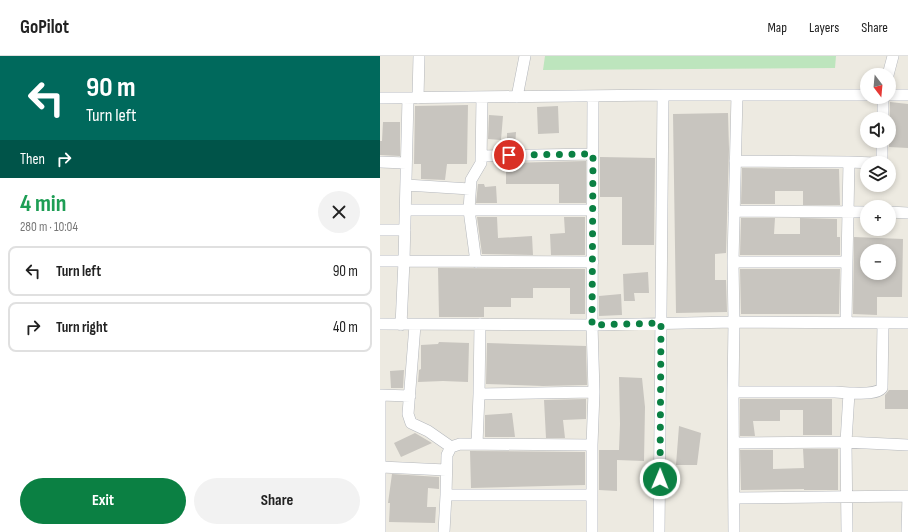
<!DOCTYPE html>
<html lang="en">
<head>
<meta charset="utf-8">
<style>
	body { margin:0; font-family:"Sofia Sans Condensed",sans-serif; background:#f2f2f2; color:#222; height:100vh; display:flex; flex-direction:column; font-size:15px; white-space:nowrap }
	* { box-sizing:border-box; margin:0 }
	p { font-size:13px; color:#767676 }
	.icon { flex:none; width:22px; height:22px; fill:none; stroke:currentColor; stroke-width:2; stroke-linecap:round; stroke-linejoin:round }
	.map { position:relative; flex:1; overflow:hidden }
	.side { display:flex; flex-direction:column; background:#fff; width:380px }
	.side>* { flex:none }
	.hud { background:#00695c; color:#fff; overflow:hidden }
	.needle { width:26px; rotate:164deg }
	.tools { position:absolute; left:480px; top:12px; display:grid; gap:8px }
	.tools a { display:grid; place-items:center; width:36px; height:36px; border-radius:50%; background:#fff; box-shadow:0 2px 6px #0003; font-size:20px }
	.pin { position:absolute; display:grid; place-items:center; width:34px; height:34px; color:#fff; margin:-17px; border:2px solid #fff; border-radius:50%; box-shadow:0 1px 4px #0007 }
	.me { position:absolute; width:44px; margin:-22px; rotate:1deg; stroke-linejoin:round; filter:drop-shadow(0 0 3px #0008) }
	.turn { display:flex; align-items:center; gap:14px; height:84px; padding:0 20px; font-size:18px }
	.turn .icon { width:52px; height:52px; stroke-width:2.5 }
	.turn b { display:block; font-size:28px; line-height:34px }
	.then { display:flex; align-items:center; height:38px; padding:0 20px; background:#0003; gap:8px; font-size:15px }
	.round { display:grid; place-items:center; flex:none; width:42px; height:42px; border-radius:21px; background:#f2f2f2 }
	.summary { display:flex; align-items:center; justify-content:space-between; height:68px; padding:0 20px }
	h1 { font-size:24px; font-weight:700; line-height:30px; color:#1e9e55 }
	.action { display:flex; gap:8px; margin-top:auto; padding:8px 20px }
	.action a { flex:1; height:46px; border-radius:24px; background:#0b8043; color:#fff; font-size:16px; font-weight:700; line-height:46px; text-align:center }
	.action a+a { background:#f2f2f2; color:#222 }
	ul { padding:0; list-style:none }
	li { display:flex; align-items:center; gap:12px; height:50px; margin:0 8px 6px; padding:0 12px; border:2px solid #e0e0e0; border-radius:8px }
	li div { flex:1 }
	li b { display:block; font-size:15px }
	li em { font-style:normal }
	header { display:flex; align-items:center; gap:24px; box-sizing:border-box; height:56px; padding:0 20px; background:#fff; border-bottom:1px solid #e0e0e0 }
	header strong { font-size:19px }
	nav { display:flex; gap:22px; margin-inline-start:auto; font-size:14px }
	main { display:flex; flex:1; min-height:0 }
	.map>svg:first-child { display:block }
</style>
</head>
<body>
<header>
<strong>GoPilot</strong>
<nav><a>Map</a><a>Layers</a><a>Share</a></nav>
</header>
<main>
<section class="side">
<div class="hud">
<div class="turn"><svg class="icon" aria-label="left" viewBox="0 0 24 24"><path d="M17 20v-9H6M10 6l-5 5 5 5"/></svg><div><b>90 m</b>Turn left</div></div>
<div class="then">Then<svg class="icon" aria-label="right" viewBox="0 0 24 24"><path d="M7 20v-9h11M14 6l5 5-5 5"/></svg></div>
</div>
<div class="summary"><div><h1>4 min</h1><p>280 m · 10:04</p></div><a class="round"><svg class="icon" aria-label="close" viewBox="0 0 24 24"><path d="M6 6l12 12M18 6L6 18"/></svg></a></div>
<ul>
<li><svg class="icon" aria-label="left" viewBox="0 0 24 24"><path d="M17 20v-9H6M10 6l-5 5 5 5"/></svg><div><b>Turn left</b></div><em>90 m</em></li>
<li><svg class="icon" aria-label="right" viewBox="0 0 24 24"><path d="M7 20v-9h11M14 6l5 5-5 5"/></svg><div><b>Turn right</b></div><em>40 m</em></li>
</ul>
<div class="action"><a>Exit</a><a>Share</a></div>
</section>
<div class="map">
<svg width="528" height="476" viewBox="0 0 528 476">
	<rect width="100%" height="100%" fill="#edeae1"/>
	<!-- green -->
	<path fill="#bde5bd" d="M165 0H456L455 12 163 14Z"/>
	<!-- building -->
	<path fill="#c8c5bf" fill-rule="evenodd" d="M510 46 528 48V92L509 91Z
		M88 49 87 108H67L65 124 41 123V108H34L35 50Z
		M178 50 179 77 158 78 157 51Z
		M348 57 349 93 346 197 335 198V224H346L347 256 296 257 293 58Z
		M109 59 123 60 121 84 108 83Z
		M3 66H20V100L0 99V85H2Z
		M136 76 135 92 127 93V77Z
		M220 101 275 102 274 189H242V141H220Z
		M206 105V147H179V128H126V107Z
		M362 112 459 113 460 149H423V135H395V148H361Z
		M98 128H104L105 131 116 130 117 147H96Z
		M97 161H117L118 182 152 180 153 199 102 198Z
		M184 161H205V199H171L170 178 185 177Z
		M361 162H395L394 178H420V162L457 163V181H460V199H360Z
		M474 181 523 183 522 241H497V259L473 258ZM487 195H509V217H487Z
		M58 212 205 213V258H190V232H153V242H131V251H104V261H59Z
		M360 213H460L459 258H361Z
		M268 216 269 237H254L255 245H244L243 218Z
		M241 238 242 259 219 260V240Z
		M59 286 89 287 88 326 63 325 38 326 39 314 41 313V289L58 288Z
		M107 287 206 290 207 329 163 330 106 328Z
		M24 314 23 332H11L10 315Z
		M239 321 262 322 265 351 264 405 237 404V435L219 434V394H239L240 368Z
		M509 334H528V353H505V339Z
		M206 343V363L183 364 185 382H166L164 344Z
		M360 343H452V379H423V354H400V365H373L375 380H360Z
		M132 357 135 381H105V359Z
		M299 370 321 377 317 409H296Z
		M35 377 52 387 21 401 14 387Z
		M423 393H458V434H424V433L361 434 360 394H393V413L424 412Z
		M90 395 205 396V429L91 432Z
		M12 418 59 421V433L48 432 47 451H56L55 467 9 466 10 447H8Z"/>
	<g fill="none" stroke-linecap="round" stroke-linejoin="round">
		<!-- minor casing -->
		<g stroke="#b4b7bc" stroke-width="12">
			<path id="minor" d="M508 19 513 0
				M509 39H528
				M137 41 145 0
				M0 42 283 39H487
				M28 42 24 205 213 206
				M38 42 39 0
				M503 63V41
				M101 100 213 98
				M355 105 469 106 467 206
				M0 106 26 107
				M469 106 494 107 500 105 502 103V85
				M26 129 90 133
				M26 154H213
				M354 155 487 156
				M509 156 528 157
				M0 174H25
				M0 205H24L21 269
				M96 206 89 154 91 124 101 107 102 41
				M353 206H467L466 266
				M0 268 212 269 354 266 528 267
				M35 269 28 358 31 367 48 375 71 391
				M353 336H455L469 337 466 386 467 476
				M469 337C478 337 496 339 502 332L503 267
				M99 338 100 268
				M0 339V476
				M0 339 30 340
				M354 387 466 386 528 389
				M97 388 99 338 214 336
				M1 411 66 414
				M66 439 67 399 71 391 80 388 212 389 214 336 212 269 213 40
				M354 442 528 440
				M64 476 66 439H212
				M212 476V389
				M279 476 283 39
				M354 476 353 336 354 266 353 206 357 39
				M527 476 528 440"/>
		</g>
		<!-- minor -->
		<use href="#minor" stroke="#fff" stroke-width="11"/>
	</g>
	<g fill="none" stroke-linecap="round" stroke-linejoin="round">
		<!-- route -->
		<path stroke="#0b8043" stroke-width="7" stroke-dasharray="0 12.6" d="M129 99 213 98 212 269 281 267 280 423"/>
	</g>
</svg>
<div class="tools">
<a><svg class="needle" viewBox="-14 -14 28 28"><path d="M0-13l5 13h-10z" fill="#e53935"/><path d="M0 13l5-13h-10z" fill="#767676"/></svg></a>
<a><svg class="icon" aria-label="sound" viewBox="0 0 24 24"><path d="M4 9h4l5-4v14l-5-4H4zM17 9q2 3 0 6"/></svg></a>
<a><svg class="icon" aria-label="layers" viewBox="0 0 24 24"><path d="M12 4l9 5-9 5-9-5zM3 14l9 5 9-5"/></svg></a>
<a>+</a>
<a>−</a>
</div>
<div class="pin" style="left:129px;top:99px;background:#d93025"><svg class="icon" aria-label="arrive" viewBox="0 0 24 24"><path d="M6 21V4h12l-3 4 3 4H6"/></svg></div>
<svg class="me" style="left:280px;top:423px" viewBox="-20 -20 40 40"><circle r="17" fill="#0b8043" stroke="#fff" stroke-width="3"/><path d="M0-11L8 9 0 5-8 9z" fill="#fff"/></svg>
</div>
</main>
</body>
</html>
